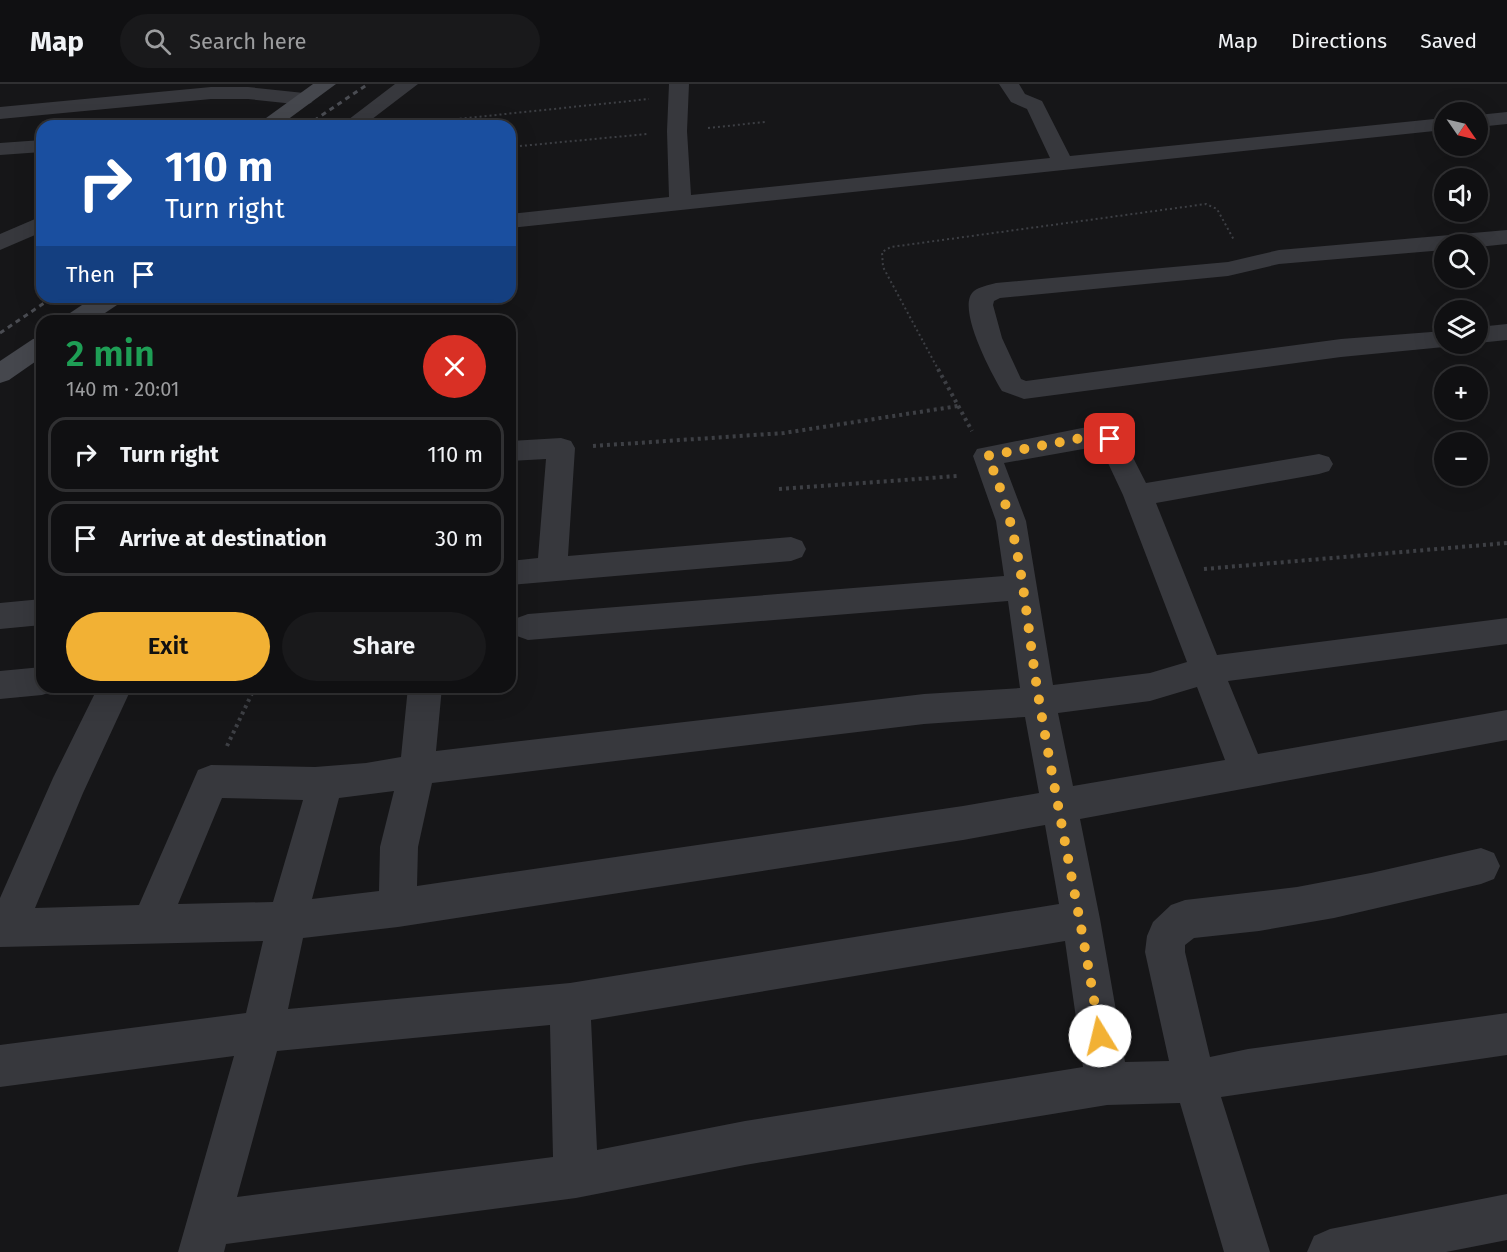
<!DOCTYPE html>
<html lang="en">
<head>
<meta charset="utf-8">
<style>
	body { margin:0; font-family:"Fira Sans",sans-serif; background:#19191b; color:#f1f3f6; height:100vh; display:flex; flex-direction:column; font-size:22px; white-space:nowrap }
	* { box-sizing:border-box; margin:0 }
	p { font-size:20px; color:#9c9d9f }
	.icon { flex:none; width:33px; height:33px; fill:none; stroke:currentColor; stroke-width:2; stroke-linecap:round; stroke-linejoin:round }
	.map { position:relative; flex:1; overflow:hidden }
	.sheet { position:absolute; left:36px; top:231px; width:480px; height:378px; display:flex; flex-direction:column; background:#101012; border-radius:18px; box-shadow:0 6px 24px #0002,0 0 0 2px #303032 }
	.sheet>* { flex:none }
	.top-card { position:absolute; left:36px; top:36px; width:480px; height:183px; border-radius:18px; box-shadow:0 6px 24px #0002,0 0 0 2px #303032; background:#1a4fa0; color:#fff; overflow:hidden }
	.needle { width:39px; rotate:124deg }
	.buttons { position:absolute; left:1434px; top:18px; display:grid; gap:12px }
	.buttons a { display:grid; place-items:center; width:54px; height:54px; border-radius:50%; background:#101012; box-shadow:0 6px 24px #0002,0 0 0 2px #303032; font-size:30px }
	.pin { position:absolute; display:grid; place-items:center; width:51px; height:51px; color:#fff; margin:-26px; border-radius:12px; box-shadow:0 3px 9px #0006 }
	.me { position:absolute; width:66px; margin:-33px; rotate:351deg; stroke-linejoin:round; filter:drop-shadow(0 0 4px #0008) }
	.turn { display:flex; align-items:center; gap:21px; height:126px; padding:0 30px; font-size:27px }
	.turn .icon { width:78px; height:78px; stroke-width:2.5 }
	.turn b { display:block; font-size:42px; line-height:51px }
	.then { display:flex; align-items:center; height:57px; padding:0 30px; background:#0003; gap:12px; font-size:22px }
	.round { display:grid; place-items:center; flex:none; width:63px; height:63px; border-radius:32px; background:#19191b }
	.summary { display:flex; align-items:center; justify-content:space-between; height:102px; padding:0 30px }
	h1 { font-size:36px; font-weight:600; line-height:45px; color:#1e9e55 }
	.primary-button { display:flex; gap:12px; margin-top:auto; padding:12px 30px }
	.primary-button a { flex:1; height:69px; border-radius:36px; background:#f2b134; color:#111; font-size:24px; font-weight:600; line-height:69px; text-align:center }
	.primary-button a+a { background:#19191b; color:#f1f3f6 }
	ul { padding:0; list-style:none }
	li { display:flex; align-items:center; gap:18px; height:75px; margin:0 12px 9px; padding:0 18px; border:3px solid #303032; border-radius:18px }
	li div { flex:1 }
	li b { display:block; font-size:22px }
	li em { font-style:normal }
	header { display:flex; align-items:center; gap:36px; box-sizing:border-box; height:84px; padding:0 30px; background:#101012; border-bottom:2px solid #303032 }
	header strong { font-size:28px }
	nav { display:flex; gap:33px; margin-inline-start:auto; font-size:21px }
	.search { width:420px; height:54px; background:#19191b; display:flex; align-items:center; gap:15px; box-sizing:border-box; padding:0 21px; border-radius:33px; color:#9c9d9f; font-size:22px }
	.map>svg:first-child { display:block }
</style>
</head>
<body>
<header>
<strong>Map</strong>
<div class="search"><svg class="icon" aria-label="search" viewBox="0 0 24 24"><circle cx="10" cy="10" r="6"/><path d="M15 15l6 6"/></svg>Search here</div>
<nav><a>Map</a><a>Directions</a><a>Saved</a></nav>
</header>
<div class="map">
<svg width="1507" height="1168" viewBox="0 0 1507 1168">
	<rect width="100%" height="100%" fill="#161618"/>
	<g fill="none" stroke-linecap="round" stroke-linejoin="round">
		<!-- path-far1 -->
		<path stroke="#3d3f44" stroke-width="2" stroke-dasharray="2 3" stroke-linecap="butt" d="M400 41 649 15
			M708 44 765 38
			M510 63 647 50
			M939 287 883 183 882 168 891 163 1206 120 1217 125 1234 156"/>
		<!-- path -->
		<path stroke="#3d3f44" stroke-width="4" stroke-dasharray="3 4" stroke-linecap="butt" d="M938 285 972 347
			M593 362 784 349 958 322
			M779 405 958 392
			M1204 485 1507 459
			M227 662 255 603"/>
		<!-- minor -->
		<path fill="#37383d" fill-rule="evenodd" d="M395 0H418L363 42H340Z
			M669 0H689L687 47 691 111 1050 74 1027 25 1011 18 999 0H1019L1025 10 1042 17 1070 72 1444 34V46L510 144V130L669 113 667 47Z
			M211 3H248L304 9 311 11 314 15 311 19 304 21 248 15H211L0 35V23Z
			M1507 28V40L1478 43V31Z
			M42 56V68L0 71V59Z
			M42 132V148L0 166V150Z
			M1507 146V160L1478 163V160H1444V166L1279 180 1228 192 1000 214 994 217 993 221 1002 254 1021 295 1026 297 1341 255 1444 247V260H1454L1444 263 1341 273 1024 315 1002 307C992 291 955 222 974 207 979 203 989 201 996 199L1228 178 1279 166Z
			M1507 240V256L1478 259V243Z
			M1103 342 1120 348 1146 399 1319 370 1329 373 1333 380 1329 387 1319 390 1156 419 1217 571 1507 534V560L1228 597 1258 670 1507 626V656L1080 735 1100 835 1125 978 1169 977 1145 868 1147 852 1153 838 1171 821 1185 816 1297 803 1371 789 1481 764 1494 769 1500 782 1494 795 1481 800 1334 834 1259 847 1194 854 1185 861V868L1210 973 1248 965 1507 929V971L1221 1013 1270 1168H1224L1180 1019 1107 1021 745 1081 576 1114 226 1160 224 1168H178L234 972 0 1003V961L246 929 263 857 0 863V814L53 694 98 603H132L83 709 35 824 139 821 198 686 211 681 315 683 366 679 401 673 408 603H442L436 667 924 610 1020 604 1008 517 528 556 517 552 512 543 517 534 528 530 1004 492 996 437 973 372 977 365 1087 343ZM1100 362 1123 411 1187 578 1150 589 1053 601 1026 437 1004 379ZM1197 603 1225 676 1073 702 1058 629 1150 617ZM1025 633 1039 709 963 722 417 802 418 763 432 699 924 640ZM394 707 380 763 379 807 312 815 339 714ZM222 714 303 716 273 818 178 820ZM1045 741 1059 820 570 899 288 925 303 854 398 843 963 756ZM1065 857 1083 983 745 1037 597 1066 591 936ZM550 941 553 1073 237 1113 277 967Z
			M561 354 571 357 575 364 568 472 791 453 802 457 806 465 802 473 791 477 510 501V477L538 474 546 375 510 377V357Z
			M42 515V541L0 545V519Z
			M42 583V603H56L54 607 42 611 0 615V587Z
			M1507 1110V1156L1446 1168H1307L1314 1152 1330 1145Z"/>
		<!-- secondary -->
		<path fill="#45474d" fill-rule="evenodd" d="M313 0H336L279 42H255Z
			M94 213H123L120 219 93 237H63L67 231Z
			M42 253V273L9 296 0 299V277L33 255Z"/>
		<!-- rail -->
		<path stroke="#4a4c52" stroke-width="3" stroke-dasharray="5 4.5" stroke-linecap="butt" d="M306 42 368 0
			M0 249 53 213"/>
	</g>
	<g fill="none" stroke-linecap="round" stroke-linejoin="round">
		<!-- route -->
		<path stroke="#f2b134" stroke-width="10" stroke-dasharray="0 18" d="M1100 952C1082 840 1058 728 1039 616 1025 535 1023 448 987 372L1087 353 1102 352 1110 355"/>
	</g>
</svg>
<div class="buttons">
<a><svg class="needle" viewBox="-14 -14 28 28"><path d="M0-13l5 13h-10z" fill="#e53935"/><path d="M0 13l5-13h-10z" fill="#9c9d9f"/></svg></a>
<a><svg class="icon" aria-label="sound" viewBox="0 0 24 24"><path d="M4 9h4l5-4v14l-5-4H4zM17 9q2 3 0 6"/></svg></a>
<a><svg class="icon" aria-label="search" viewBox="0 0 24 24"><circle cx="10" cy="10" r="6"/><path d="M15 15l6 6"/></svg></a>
<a><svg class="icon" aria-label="layers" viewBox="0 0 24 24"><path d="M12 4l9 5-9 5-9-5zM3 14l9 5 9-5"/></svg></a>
<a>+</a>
<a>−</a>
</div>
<div class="pin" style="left:1110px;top:355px;background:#d93025"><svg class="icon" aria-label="arrive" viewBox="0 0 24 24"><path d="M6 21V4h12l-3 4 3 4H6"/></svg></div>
<svg class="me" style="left:1100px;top:952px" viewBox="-20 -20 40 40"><circle r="19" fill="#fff"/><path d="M0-13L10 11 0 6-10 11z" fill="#f2b134"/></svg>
<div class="top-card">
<div class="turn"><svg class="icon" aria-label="right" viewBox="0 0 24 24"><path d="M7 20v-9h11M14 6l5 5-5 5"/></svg><div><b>110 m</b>Turn right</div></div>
<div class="then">Then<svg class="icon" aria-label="arrive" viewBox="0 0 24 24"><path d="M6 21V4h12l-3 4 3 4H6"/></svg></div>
</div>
<section class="sheet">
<div class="summary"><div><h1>2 min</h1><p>140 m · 20:01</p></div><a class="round" style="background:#d93025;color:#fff"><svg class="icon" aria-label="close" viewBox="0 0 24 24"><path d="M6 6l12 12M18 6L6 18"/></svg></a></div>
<ul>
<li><svg class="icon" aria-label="right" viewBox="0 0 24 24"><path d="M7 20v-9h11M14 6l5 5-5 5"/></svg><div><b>Turn right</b></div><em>110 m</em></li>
<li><svg class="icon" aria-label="arrive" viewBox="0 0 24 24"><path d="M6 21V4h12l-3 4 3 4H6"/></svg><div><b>Arrive at destination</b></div><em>30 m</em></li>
</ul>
<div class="primary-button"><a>Exit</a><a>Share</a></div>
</section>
</div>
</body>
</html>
